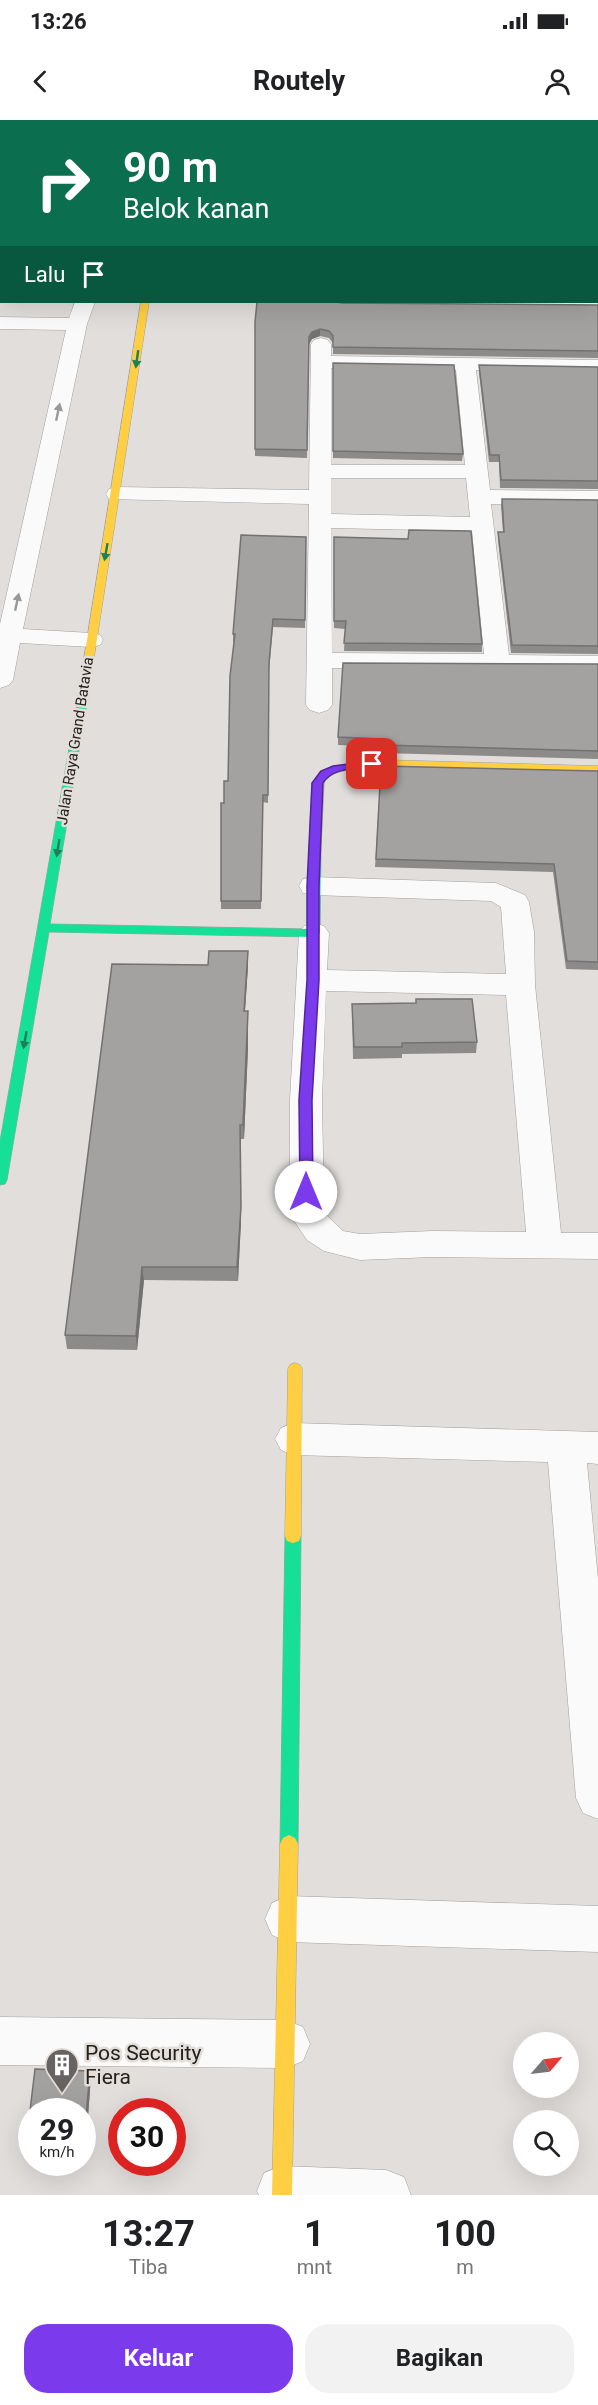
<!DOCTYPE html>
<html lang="id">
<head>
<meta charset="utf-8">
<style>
	body { margin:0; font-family:Roboto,sans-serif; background:#f2f2f2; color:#202124; height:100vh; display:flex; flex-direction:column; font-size:22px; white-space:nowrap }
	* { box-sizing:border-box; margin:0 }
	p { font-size:20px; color:#757577 }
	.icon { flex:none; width:33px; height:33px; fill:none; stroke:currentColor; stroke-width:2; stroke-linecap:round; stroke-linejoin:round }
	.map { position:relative; height:2075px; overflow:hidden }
	.side { display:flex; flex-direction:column; background:#fff; flex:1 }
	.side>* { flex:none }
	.top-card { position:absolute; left:0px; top:0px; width:598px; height:183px; box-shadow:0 6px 24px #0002; background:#0b6e4f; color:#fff; overflow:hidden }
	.needle { width:39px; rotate:62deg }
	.controls { position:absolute; left:513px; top:1912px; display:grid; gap:12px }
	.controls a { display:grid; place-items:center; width:66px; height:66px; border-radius:50%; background:#fff; box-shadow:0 6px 24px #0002; font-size:30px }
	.speed { position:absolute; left:18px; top:1978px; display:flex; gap:12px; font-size:30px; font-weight:700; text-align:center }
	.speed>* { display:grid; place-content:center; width:78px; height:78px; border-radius:50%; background:#fff; box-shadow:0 6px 24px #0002; line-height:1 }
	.speed small { font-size:15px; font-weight:400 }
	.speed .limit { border:9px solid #d22; background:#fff; color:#111 }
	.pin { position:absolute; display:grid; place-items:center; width:51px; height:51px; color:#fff; margin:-26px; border-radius:12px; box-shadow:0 3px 9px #0006 }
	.me { position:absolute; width:66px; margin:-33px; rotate:0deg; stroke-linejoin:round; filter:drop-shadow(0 0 4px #0008) }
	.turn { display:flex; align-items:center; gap:21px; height:126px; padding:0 24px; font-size:27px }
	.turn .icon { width:78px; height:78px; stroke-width:2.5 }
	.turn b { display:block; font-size:42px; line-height:51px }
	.then { display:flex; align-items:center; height:57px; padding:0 24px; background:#0003; gap:12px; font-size:22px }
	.eta { display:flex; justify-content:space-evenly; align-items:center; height:102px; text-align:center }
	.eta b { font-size:36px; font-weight:700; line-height:42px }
	.primary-button { display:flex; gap:12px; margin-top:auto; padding:12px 24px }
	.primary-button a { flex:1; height:69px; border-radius:24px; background:#7c3aed; color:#fff; font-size:24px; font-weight:700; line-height:69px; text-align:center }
	.primary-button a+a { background:#f2f2f2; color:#202124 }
	.status { display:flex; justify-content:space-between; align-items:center; height:42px; padding:0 30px; background:#fff; direction:ltr }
	.status svg { height:16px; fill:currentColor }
	header { display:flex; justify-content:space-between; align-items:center; height:78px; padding:0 24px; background:#fff; font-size:27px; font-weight:700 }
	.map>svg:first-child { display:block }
</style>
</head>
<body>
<div class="status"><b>13:26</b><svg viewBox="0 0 49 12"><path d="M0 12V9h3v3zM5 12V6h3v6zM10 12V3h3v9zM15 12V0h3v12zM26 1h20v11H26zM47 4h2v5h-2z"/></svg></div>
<header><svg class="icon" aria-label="back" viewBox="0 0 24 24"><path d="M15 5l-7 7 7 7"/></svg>Routely<svg class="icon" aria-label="person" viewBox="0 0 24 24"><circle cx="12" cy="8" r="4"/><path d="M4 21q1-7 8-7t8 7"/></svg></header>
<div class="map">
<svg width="598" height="2075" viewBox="0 0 598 2075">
	<rect width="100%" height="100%" fill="#e1dedc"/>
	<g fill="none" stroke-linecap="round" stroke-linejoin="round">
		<!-- street casing -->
		<g stroke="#a2a09e" stroke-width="1">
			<path id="street" d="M195 0H212L194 2Z
				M412 0H444L411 2Z
				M544 0H575L543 2Z
				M597 49H598L597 60Z
				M597 178 598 190 342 188 335 186 332 182H597Z
				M75 182H95L87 204 23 509 91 513 100 515 103 520 100 525 91 527 20 523 13 560 9 565 0 568V504L66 210 0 209V197L69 198Z
				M321 218 328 220 331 224V236L598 240V252L476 250 490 370 598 371V385L491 384 509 535 598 536V550L332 548V585L328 590 319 593 310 590 306 585 309 384 109 379 106 374 109 369 117 367 309 370 311 224 314 220ZM331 248 456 250 465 345H331ZM331 358H466L470 397 331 394ZM331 408 472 411 484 534 332 533Z
				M313 757 496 763 525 775 529 782 534 812 535 865 561 1113H598V1139L432 1137 360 1140 324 1131 307 1120 290 1095V980L299 813 304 806 314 803 324 806 329 813 327 850 506 854 501 787 491 781 313 775 303 773 299 766 303 759ZM326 871 506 875 526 1112 432 1111 360 1114 343 1111 324 1093 322 980Z
				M294 1303 598 1312V1344L587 1343 598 1459V1699L583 1693 576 1678 548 1342 294 1335 281 1330 275 1319 281 1308Z
				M288 1776 598 1786V1832L288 1822 272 1815 265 1799 272 1783Z
				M0 1897 286 1900 303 1907 310 1924 303 1941 286 1948 0 1945Z
				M282 2046 386 2050 404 2057 411 2075H259L257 2071 264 2053Z"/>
		</g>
		<!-- fast casing -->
		<g stroke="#a2a09e" stroke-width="1">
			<path id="fast" d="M82 580 87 583 50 804 308 809 309 728 315 724 321 728 320 813 314 817 49 812 7 1060 5 1064 0 1065V1021L77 583Z
				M293 1409 299 1411 301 1416 298 1724 295 1730 289 1733 283 1730 280 1724 285 1416 287 1411Z"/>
		</g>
		<!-- slow casing -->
		<g stroke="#a2a09e" stroke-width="1">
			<path id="slow" d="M141 182H149L87 583 82 586 77 583Z
				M386 640 598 646V652L386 646 358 647 328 655 324 663 321 728 319 731H311L309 728 312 663 320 651 358 641Z
				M295 1243 300 1245 302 1249 301 1416 299 1421 293 1423 287 1421 285 1416 288 1249 290 1245Z
				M289 1715 295 1718 298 1724 292 2075H272L280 1724 283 1718Z"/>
		</g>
		<!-- street -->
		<use href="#street" fill="#fafafa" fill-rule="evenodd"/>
		<!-- fast -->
		<use href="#fast" fill="#16e098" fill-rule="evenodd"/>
		<!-- slow -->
		<use href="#slow" fill="#ffcf43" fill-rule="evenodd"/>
	</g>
	<!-- wall -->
	<path fill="#8d8b8a" d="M342 183 598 185V238L333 234V223L329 218 320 216 312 219 309 224 307 338 255 336V202Z
		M333 243 463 334 462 341 333 338Z
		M479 245 598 247V369L500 368 499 342H489L479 252Z
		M502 379 598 380V534L511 533 498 420V412H503L501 386Z
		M306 417 305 508 273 507 269 551 268 683 263 682 261 789H221V683H224L228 661 234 522H233V514Z
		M334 417 482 524V532L344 531 345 509 334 508Z
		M598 544V639L382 633V627L338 625V617Z
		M381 646 598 651V850L566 849 553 752 375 747Z
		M248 846 245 891H248V928L244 1019H241V1101L238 1161 144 1160 137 1230 67 1229 65 1215Z
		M352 884 477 922 476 933 402 934V938L353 939Z
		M35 1949 90 1951 91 1956 86 2024H82V1992H32V2021L28 2020 27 2016Z"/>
	<!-- shaded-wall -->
	<path fill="#737171" d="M2 156V167L0 172V161Z
		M320 209V216L312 219 309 224 307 338 309 217 312 212Z
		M248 831V846L244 905V891Z
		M248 891V928L244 1019 243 1005Z
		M241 1019V1101L238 1161 237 1147Z
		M142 1147 144 1160 137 1230 136 1216Z
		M90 1951 91 1956 86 2024 84 2020Z"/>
	<!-- building -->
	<path fill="#a4a2a1" stroke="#737171" stroke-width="1.5" d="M0 24 2 29V156L0 161Z
		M597 81H598V170H597Z
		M257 182H337L342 183 598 185V231L333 227V216L329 211 320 209 312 212 309 217 307 330 255 329V202Z
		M333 243 454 245 463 334 333 331Z
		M479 245 598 247V361L501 360 499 335H490Z
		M502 379 598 380V526L512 525 498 412H504Z
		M409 410 471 411 482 524 344 523 346 501H334V417L408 419Z
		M241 415 306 417 305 500 273 499 269 543 268 675H263L261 781H221V683H224V661H228L230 556 235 514H233Z
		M343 543 598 544V631L382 625V619L338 617Z
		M381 646 598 651V842L567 841 554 744 376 739Z
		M209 831H248L244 891H248L247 914 243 1005H240L241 1087 237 1147H142L136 1216 65 1215 112 844 208 845Z
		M416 879H472L477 922 402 923V927H354L352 884 416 883Z
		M35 1949 90 1951 84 2020 82 2019V1992H32V2016H27Z"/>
	<!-- one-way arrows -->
	<defs><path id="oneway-solid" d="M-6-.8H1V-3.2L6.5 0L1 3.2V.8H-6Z" transform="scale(1.5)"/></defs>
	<g fill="#1c805c">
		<use href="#oneway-solid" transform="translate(137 239) rotate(98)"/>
		<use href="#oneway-solid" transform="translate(106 432) rotate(100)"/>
		<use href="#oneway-solid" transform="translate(58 728) rotate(99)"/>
		<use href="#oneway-solid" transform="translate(25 920) rotate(100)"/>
	</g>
	<g fill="#999898">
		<use href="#oneway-solid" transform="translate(58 292) rotate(-78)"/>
		<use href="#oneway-solid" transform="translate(17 482) rotate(-78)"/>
	</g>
	<!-- route -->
	<path fill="#7c3aed" stroke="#51269a" stroke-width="1.5" d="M372 641 377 644 376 646C357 650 334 646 323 663L319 766V860L312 980 313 1072 306 1077 300 1072 299 980 307 860V766L312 663 321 651 333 646Z"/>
	<!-- icons -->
	<defs>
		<g id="building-pin" transform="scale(1.725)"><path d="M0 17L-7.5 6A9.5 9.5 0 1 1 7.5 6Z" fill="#666362" stroke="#e4ded9"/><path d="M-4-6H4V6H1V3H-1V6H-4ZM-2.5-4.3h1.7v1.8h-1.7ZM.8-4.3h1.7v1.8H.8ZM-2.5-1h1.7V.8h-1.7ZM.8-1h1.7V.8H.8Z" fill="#fff"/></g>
	</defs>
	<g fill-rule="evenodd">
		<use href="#building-pin" x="62" y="1945"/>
	</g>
	<g text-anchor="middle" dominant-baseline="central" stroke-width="5" stroke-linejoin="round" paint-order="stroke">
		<!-- far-street labels -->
		<g font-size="15" fill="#232120" stroke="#e4ded9">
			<text transform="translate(75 621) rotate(-81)">Jalan Raya Grand Batavia</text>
		</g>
		<!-- near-poi labels -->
		<g font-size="21" fill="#232120" stroke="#e4ded9" text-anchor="start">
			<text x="85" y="1933">Pos Security<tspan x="85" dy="24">Fiera</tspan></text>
		</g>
	</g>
</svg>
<div class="controls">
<a><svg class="needle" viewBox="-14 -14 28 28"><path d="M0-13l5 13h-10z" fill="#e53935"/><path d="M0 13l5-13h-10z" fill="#757577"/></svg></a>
<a><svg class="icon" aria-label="search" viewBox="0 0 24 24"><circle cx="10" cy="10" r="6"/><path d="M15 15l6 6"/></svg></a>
</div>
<div class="speed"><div>29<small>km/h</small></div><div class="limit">30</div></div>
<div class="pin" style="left:372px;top:644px;background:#d93025"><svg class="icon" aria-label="arrive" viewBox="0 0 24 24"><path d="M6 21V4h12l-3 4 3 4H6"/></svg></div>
<svg class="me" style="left:306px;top:1072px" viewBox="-20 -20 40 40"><circle r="19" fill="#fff"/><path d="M0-13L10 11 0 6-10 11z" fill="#7c3aed"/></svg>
<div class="top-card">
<div class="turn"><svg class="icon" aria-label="right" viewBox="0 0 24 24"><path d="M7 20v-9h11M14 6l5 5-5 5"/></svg><div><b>90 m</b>Belok kanan</div></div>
<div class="then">Lalu<svg class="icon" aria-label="arrive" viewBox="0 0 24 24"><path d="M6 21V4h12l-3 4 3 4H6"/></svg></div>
</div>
</div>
<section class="side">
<div class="eta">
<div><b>13:27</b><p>Tiba</p></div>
<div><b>1</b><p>mnt</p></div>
<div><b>100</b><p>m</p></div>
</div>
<div class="primary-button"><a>Keluar</a><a>Bagikan</a></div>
</section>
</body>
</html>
